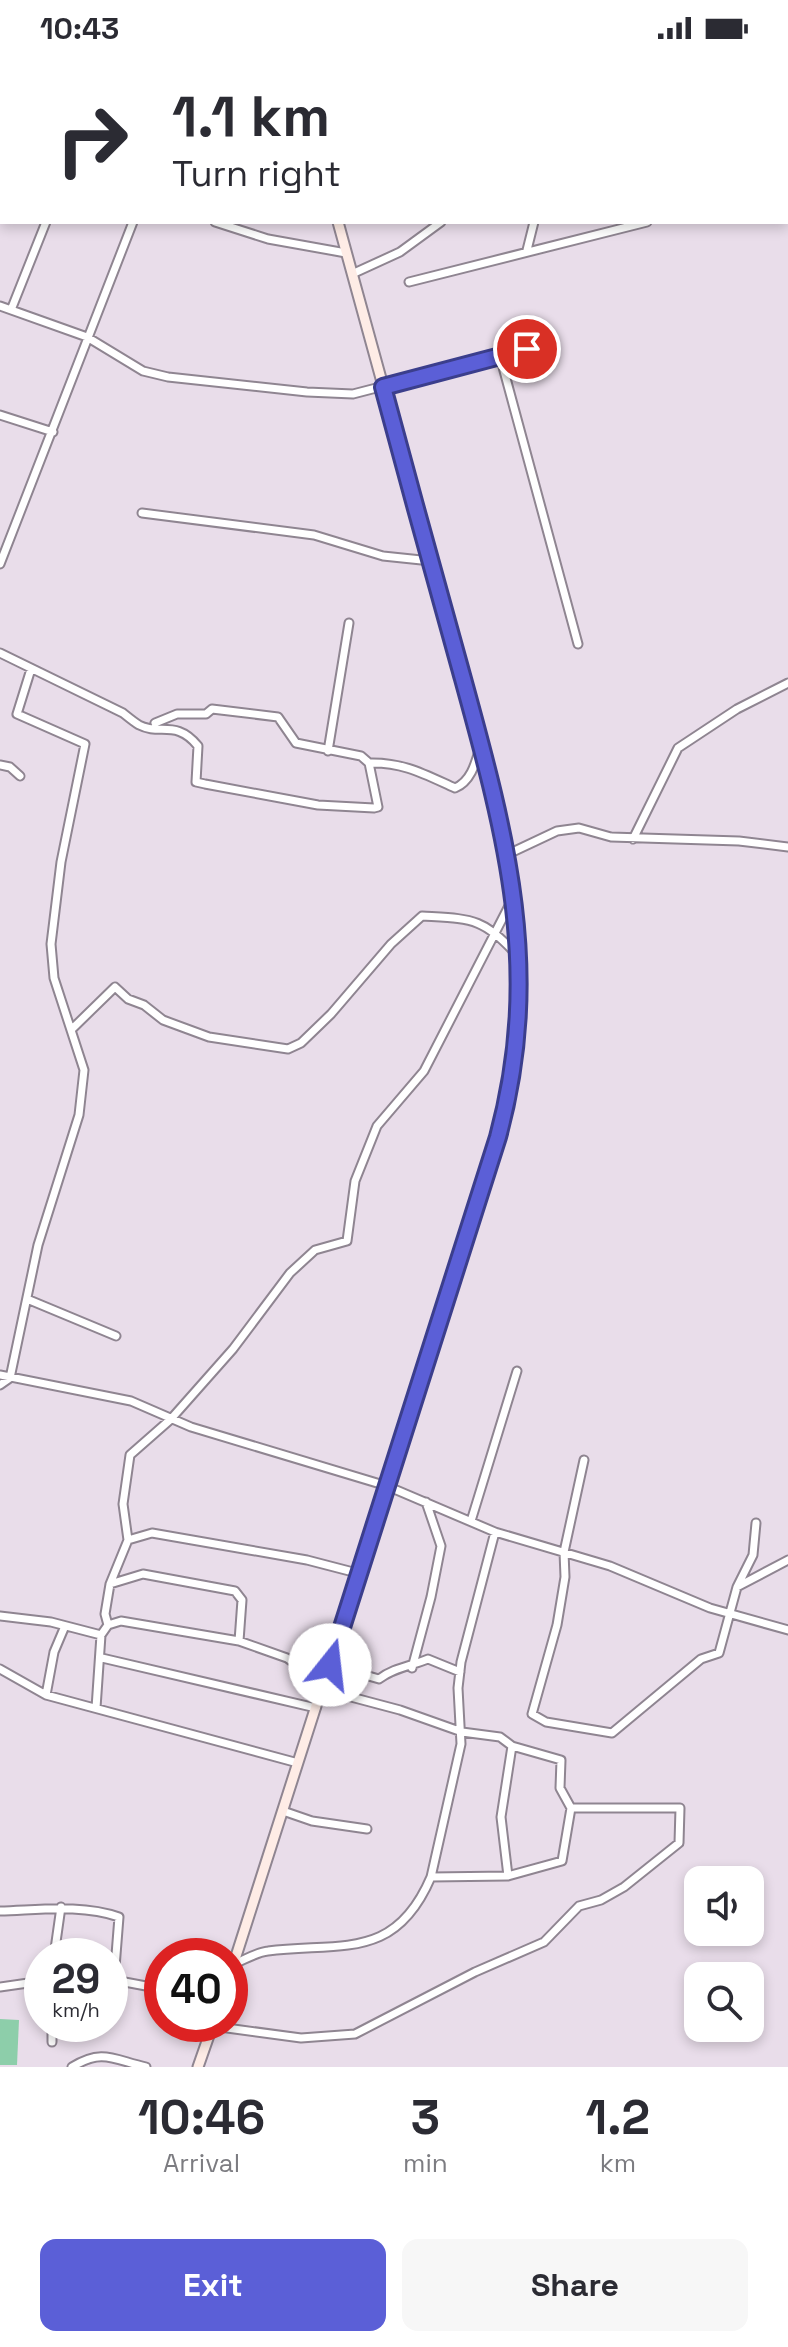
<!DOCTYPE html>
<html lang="en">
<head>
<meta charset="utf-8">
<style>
	body { margin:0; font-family:"Space Grotesk",sans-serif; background:#f7f7f7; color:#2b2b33; height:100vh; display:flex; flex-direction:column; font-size:30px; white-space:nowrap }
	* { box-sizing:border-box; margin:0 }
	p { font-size:26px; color:#7c7c81 }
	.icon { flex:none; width:44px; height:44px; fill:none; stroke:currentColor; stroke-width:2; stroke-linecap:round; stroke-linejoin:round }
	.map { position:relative; height:2011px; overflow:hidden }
	.side { display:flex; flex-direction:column; background:#fff; flex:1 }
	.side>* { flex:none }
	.hud { position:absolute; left:0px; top:0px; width:788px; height:168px; box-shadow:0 4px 12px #0003; background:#fff; color:#2b2b33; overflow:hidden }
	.fabs { position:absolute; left:684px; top:1810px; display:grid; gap:16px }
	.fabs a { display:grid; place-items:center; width:80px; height:80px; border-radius:16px; background:#fff; box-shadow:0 4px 12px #0003; font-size:40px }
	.speed { position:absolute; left:24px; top:1882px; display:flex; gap:16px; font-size:40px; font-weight:700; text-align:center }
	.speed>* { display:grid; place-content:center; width:104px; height:104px; border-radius:50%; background:#fff; box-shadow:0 4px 12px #0003; line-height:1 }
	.speed small { font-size:20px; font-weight:400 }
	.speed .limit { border:12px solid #d22; background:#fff; color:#111 }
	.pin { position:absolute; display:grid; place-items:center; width:68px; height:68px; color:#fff; margin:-34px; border:4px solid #fff; border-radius:50%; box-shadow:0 2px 8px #0007 }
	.me { position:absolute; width:88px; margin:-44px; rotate:16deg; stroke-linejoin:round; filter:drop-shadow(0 0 6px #0008) }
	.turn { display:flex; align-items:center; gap:28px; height:168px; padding:0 40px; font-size:36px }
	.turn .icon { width:104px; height:104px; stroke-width:2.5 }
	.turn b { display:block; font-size:56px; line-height:68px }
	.eta { display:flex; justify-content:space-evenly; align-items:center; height:136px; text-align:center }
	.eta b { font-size:48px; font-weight:700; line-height:56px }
	.button { display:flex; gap:16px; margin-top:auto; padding:16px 40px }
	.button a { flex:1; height:92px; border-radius:16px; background:#5b5fd7; color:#fff; font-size:32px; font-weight:700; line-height:92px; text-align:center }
	.button a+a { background:#f7f7f7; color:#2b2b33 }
	.status { display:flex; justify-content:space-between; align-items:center; height:56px; padding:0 40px; background:#fff; direction:ltr }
	.status svg { height:22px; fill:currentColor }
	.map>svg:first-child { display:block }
</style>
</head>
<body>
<div class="status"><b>10:43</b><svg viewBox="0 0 49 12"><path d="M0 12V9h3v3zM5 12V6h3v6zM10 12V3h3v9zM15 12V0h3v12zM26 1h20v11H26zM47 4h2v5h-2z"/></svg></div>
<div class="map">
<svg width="788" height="2011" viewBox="0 0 788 2011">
	<rect width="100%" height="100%" fill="#e9ddea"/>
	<!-- green -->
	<path fill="#8dceaa" d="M0 1963 19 1964 17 2009H0Z"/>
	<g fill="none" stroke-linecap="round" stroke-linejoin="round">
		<!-- street casing -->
		<g stroke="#8f8591" stroke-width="11">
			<path id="street" d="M6 2V0
				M106 2 107 0
				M198 2 199 0
				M576 2 577 0
				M751 2 754 0
				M0 14 2 9
				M786 127H788
				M215 166 268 183 346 197
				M527 194 534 166
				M352 218 400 196 441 166
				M409 226 647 166
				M0 250 87 281 143 315 168 321 307 336 353 338 527 293
				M11 254 46 166
				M500 300 578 588
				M0 359 53 376
				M142 457 314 479 383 500 431 505
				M0 508 133 166
				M0 597 123 657C128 661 134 666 139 669 160 680 176 663 198 690L196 726 205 728 318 749 374 752 378 751 369 707C403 706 424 718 455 732 472 725 476 705 481 688
				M155 667 177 658H206L212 653 278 661 296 687 361 700 369 707
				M328 695 349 567
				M0 709 10 711 20 720
				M633 783 678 692 737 653 788 627
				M506 799 557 775 579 772 611 781 739 785 788 791
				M73 972 115 931 128 943 144 949 163 964 209 981 288 993 301 987 331 958 391 888 422 860C471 863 483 861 517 899
				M27 1243 116 1280
				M0 1319 131 1345 191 1371 387 1430 495 1476 610 1510 710 1552 788 1574
				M0 1329 10 1322 38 1189 79 1059 84 1014 54 922 51 888 61 806 85 688 17 658 31 613
				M584 1404 564 1496 565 1521 557 1569 532 1658 546 1666 612 1677 701 1603 719 1597 737 1531 788 1504
				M471 1465 517 1315
				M128 1484 123 1448 130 1399 171 1363 233 1293 290 1217 315 1194 347 1185 355 1125 377 1070 424 1015 513 842
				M110 1528 128 1484 152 1477 307 1504 357 1517
				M737 1531 753 1499 756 1467
				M0 1560 51 1566 101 1579 108 1569 121 1565 239 1585 287 1602 336 1637 400 1654 462 1676 500 1681 512 1690 501 1761 508 1820
				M108 1569 105 1558 110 1528 143 1518 235 1535 242 1544 239 1585
				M102 1602 316 1652
				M330 1609 379 1623C393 1612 411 1610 428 1603L460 1616
				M412 1612 431 1541 441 1490 426 1446
				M0 1613 46 1639 298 1707
				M46 1639 54 1596 65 1570
				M96 1652 101 1579
				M283 1755 312 1765 367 1773
				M431 1821 461 1688 458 1632 461 1606 495 1476
				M0 1855C39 1854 82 1848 119 1861L114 1924 162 1933
				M54 1900 61 1851
				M234 1908C244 1904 257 1896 268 1895 342 1886 395 1905 431 1821L508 1820 562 1805 571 1752 560 1732 561 1704 512 1690
				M0 1931 42 1925
				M52 1968V1986
				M212 1970 301 1982 355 1978 475 1916 544 1886 579 1850 601 1844 624 1831 679 1787 680 1752H571
				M72 2011C103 1992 114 2004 146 2011"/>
		</g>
		<!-- secondary casing -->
		<g stroke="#8f8591" stroke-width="13">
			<path id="secondary" d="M292 0 293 2
				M230 1919 498 1081C550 886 492 728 441 541 406 416 372 291 338 166
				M198 2011 213 1968"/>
		</g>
		<!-- street -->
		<use href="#street" stroke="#fff" stroke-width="7"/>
		<!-- secondary -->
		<use href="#secondary" stroke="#feece6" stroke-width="9"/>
	</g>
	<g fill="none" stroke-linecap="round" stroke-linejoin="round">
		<!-- route casing -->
		<g stroke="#3b3e8c" stroke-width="20">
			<path id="route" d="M330 1609 498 1081C544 911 505 776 460 612 434 518 408 425 383 331L527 293"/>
		</g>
		<!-- route -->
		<use href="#route" stroke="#5b5fd7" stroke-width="14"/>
	</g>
</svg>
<div class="fabs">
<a><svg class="icon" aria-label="sound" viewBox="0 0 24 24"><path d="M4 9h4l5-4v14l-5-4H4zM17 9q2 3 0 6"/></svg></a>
<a><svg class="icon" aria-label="search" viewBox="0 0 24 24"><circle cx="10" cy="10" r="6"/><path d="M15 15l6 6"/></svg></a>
</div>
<div class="speed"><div>29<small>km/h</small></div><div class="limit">40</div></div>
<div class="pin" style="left:527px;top:293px;background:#d93025"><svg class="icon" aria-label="arrive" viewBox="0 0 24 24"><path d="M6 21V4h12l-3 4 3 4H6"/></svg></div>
<svg class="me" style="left:330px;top:1609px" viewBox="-20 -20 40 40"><circle r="19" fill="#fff"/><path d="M0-13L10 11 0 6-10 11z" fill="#5b5fd7"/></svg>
<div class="hud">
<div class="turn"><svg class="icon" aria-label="right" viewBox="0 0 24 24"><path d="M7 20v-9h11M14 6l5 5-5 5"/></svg><div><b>1.1 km</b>Turn right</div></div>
</div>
</div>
<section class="side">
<div class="eta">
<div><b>10:46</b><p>Arrival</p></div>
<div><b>3</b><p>min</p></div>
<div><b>1.2</b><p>km</p></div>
</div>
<div class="button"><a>Exit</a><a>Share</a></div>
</section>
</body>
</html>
